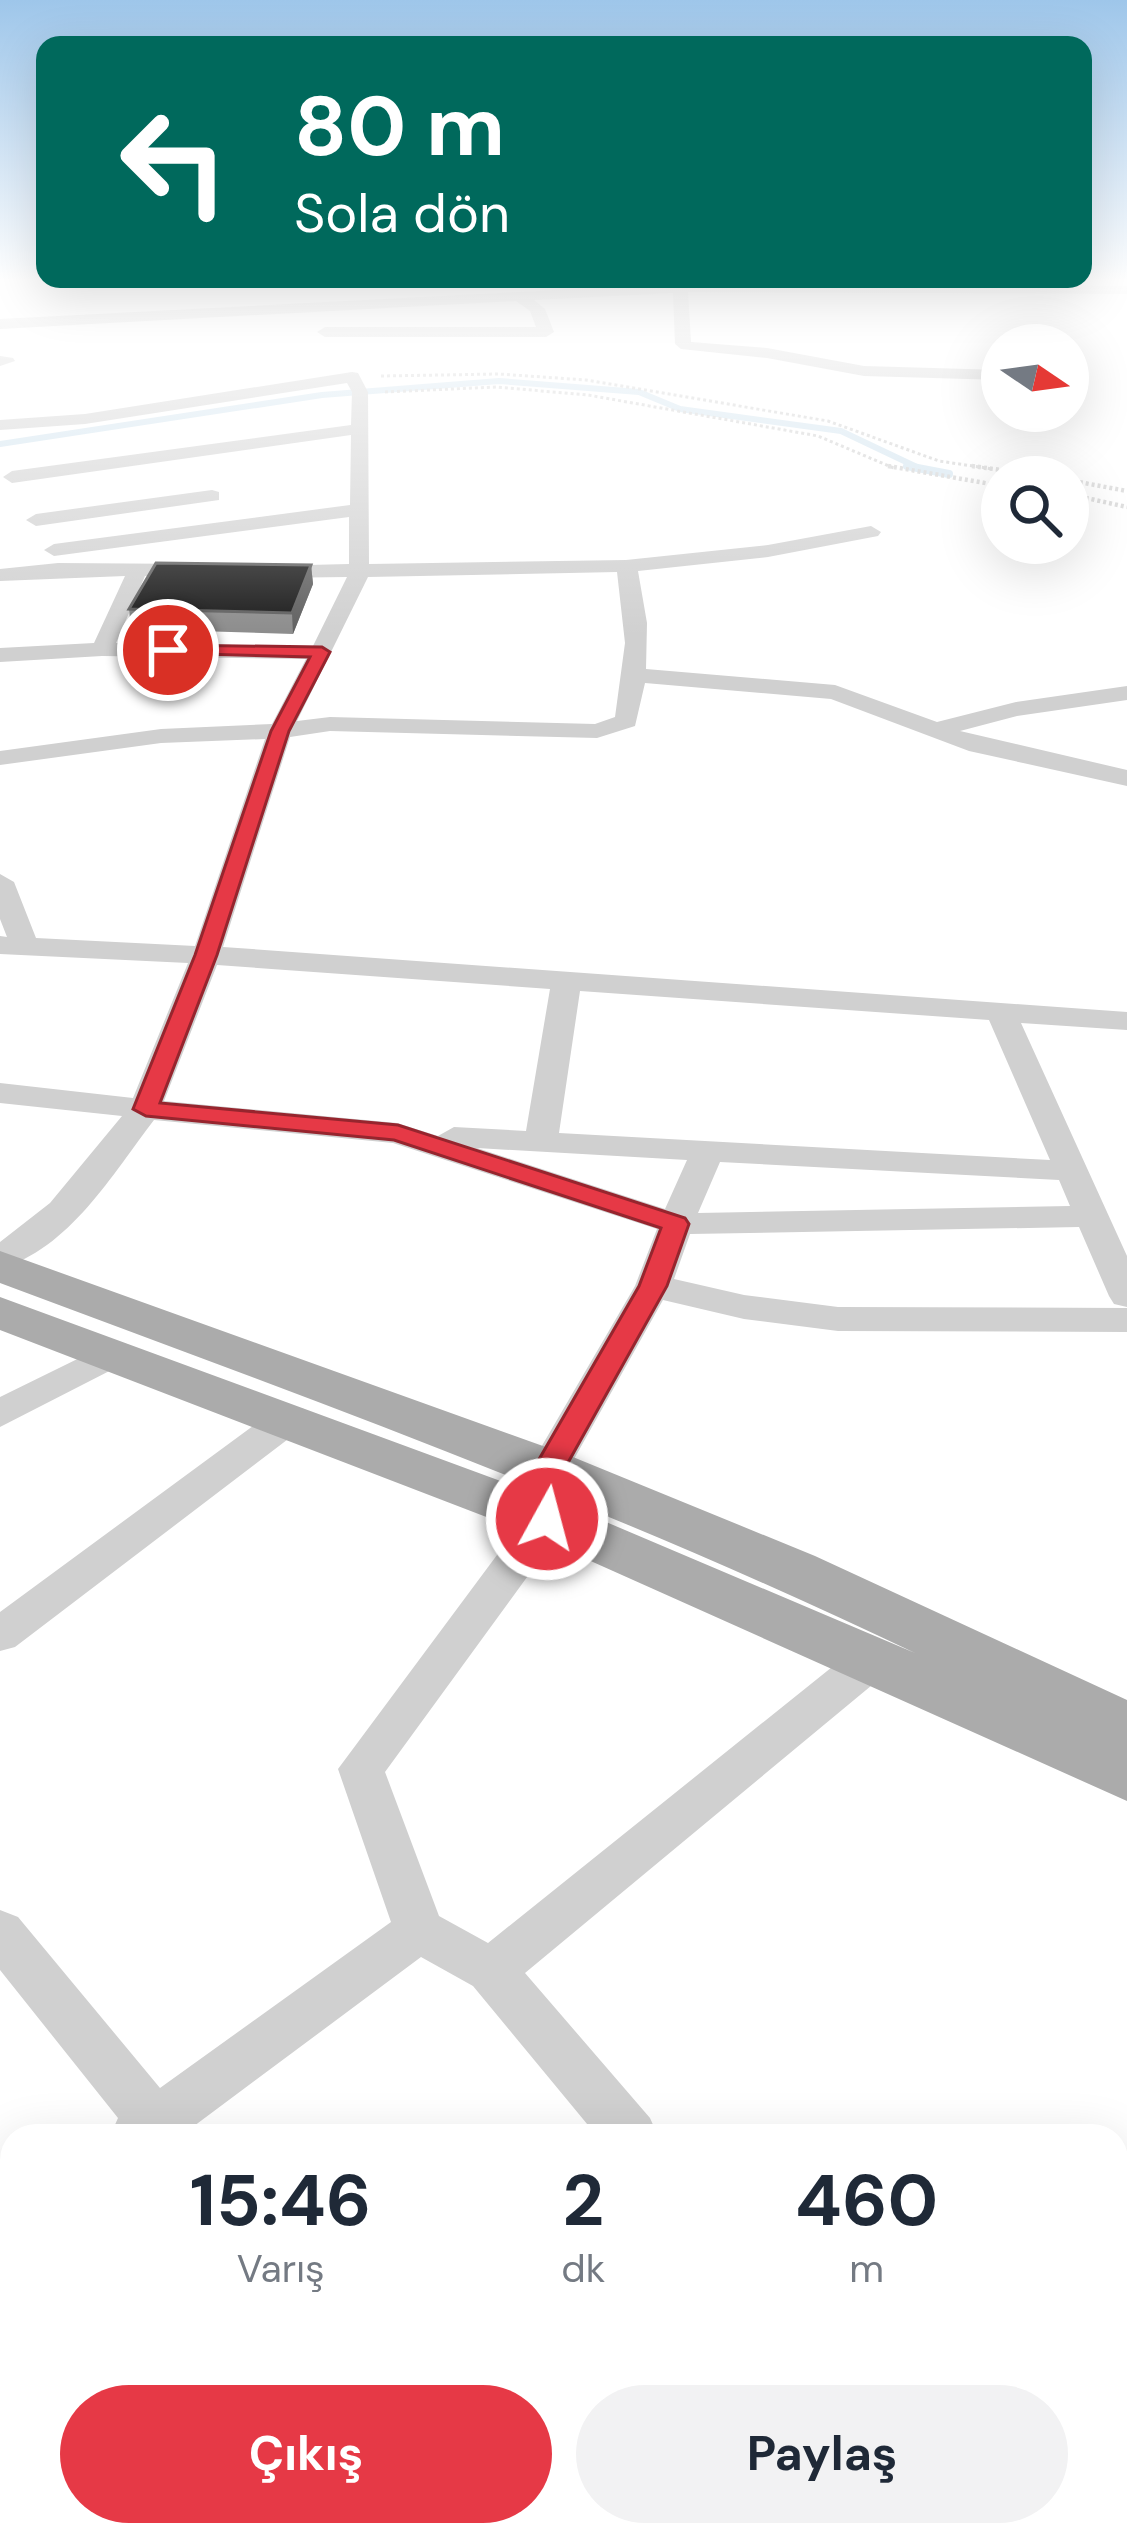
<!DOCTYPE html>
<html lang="tr">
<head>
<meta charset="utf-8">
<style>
	body { margin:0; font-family:"DM Sans",sans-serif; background:#f2f2f3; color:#1f2937; height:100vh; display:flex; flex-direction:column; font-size:45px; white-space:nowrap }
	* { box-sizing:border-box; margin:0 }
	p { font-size:39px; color:#747a83 }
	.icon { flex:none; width:66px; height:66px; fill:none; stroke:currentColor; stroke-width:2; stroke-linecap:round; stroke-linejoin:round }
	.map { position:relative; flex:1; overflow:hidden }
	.panel { position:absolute; left:0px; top:2124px; width:1128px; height:423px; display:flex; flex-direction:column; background:#fff; border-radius:36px 36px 0 0; box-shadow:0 12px 48px #0002 }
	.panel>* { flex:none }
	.guide { position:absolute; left:36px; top:36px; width:1056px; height:252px; border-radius:24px; box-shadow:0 12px 48px #0002; background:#00695c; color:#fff; overflow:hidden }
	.needle { width:78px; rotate:103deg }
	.tools { position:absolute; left:981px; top:324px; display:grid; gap:24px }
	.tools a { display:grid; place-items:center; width:108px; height:108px; border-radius:50%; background:#fff; box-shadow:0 12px 48px #0002; font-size:60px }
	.pin { position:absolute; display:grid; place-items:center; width:102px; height:102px; color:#fff; margin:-51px; border:6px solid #fff; border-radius:50%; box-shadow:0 3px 12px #0007 }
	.me { position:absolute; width:132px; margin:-66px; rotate:7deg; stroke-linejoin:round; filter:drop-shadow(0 0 9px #0008) }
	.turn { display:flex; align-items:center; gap:42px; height:252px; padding:0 60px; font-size:54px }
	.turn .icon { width:156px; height:156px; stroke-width:2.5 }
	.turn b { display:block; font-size:84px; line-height:102px }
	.eta { display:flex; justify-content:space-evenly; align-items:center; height:204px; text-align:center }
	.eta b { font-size:72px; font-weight:700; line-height:84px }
	.primary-button { display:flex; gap:24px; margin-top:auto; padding:24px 60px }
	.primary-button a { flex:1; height:138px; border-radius:72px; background:#e63946; color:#fff; font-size:48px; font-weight:700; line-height:138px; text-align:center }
	.primary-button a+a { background:#f2f2f3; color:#1f2937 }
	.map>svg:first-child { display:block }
</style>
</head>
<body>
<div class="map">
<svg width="1127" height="2545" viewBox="0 0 1127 2545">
	<rect width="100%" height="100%" fill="#fff"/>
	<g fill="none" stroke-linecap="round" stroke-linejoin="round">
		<!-- stream-far1 -->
		<path stroke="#cfe2ee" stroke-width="6" d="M0 444 322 395 499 381 639 392 680 409 841 431 921 469"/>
		<!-- stream -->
		<path stroke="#cfe2ee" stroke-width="8" d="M907 466 949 474"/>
		<!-- path-far1 -->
		<path stroke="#cdcdcd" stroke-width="3" stroke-dasharray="3 3" stroke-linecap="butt" d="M381 376 499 374 586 380 828 421 939 461 993 469
			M385 392 496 387 588 395 818 436 896 469"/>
		<!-- path -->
		<path stroke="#cdcdcd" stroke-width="4.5" stroke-dasharray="3 3" stroke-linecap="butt" d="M888 466 1002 486
			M972 466 1051 477
			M1068 480 1127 491
			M1068 494 1127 507"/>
		<!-- minor -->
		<path fill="#d0d0d0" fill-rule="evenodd" d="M731 281 1127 286V294L688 292 691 342 767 348 864 366 1002 370V380L864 376 767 358 681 349 675 344 673 293 534 300 545 309 554 332 546 337H325L317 332 325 327H536L530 311 516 301 0 329V319Z
			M0 356 13 358 15 361 0 366Z
			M352 372 358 373 368 392 369 564 626 560 768 545 871 526 881 532 878 536 768 557 638 571 647 623 646 669 835 685 937 722 1016 702 1127 686V700L1017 716 960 731 1127 770V786L969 751 831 699 645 683 635 726 597 738 330 731 290 737 223 947 1127 1012V1030L1021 1023 1127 1256V1307L1114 1304 1109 1296 1079 1227 690 1234 674 1279 744 1295 838 1307 1127 1308V1332L838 1331 744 1319 663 1300 569 1468 568 1519 562 1529 385 1772 439 1916 488 1943 857 1647 873 1642 889 1647 895 1659 889 1671 525 1973 650 2118 658 2136H597L473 1986 421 1957 190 2129 193 2136H110L118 2118 0 1970V1910L18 1917 160 2088 391 1922 338 1769 526 1516 529 1468 635 1286 657 1229 393 1143 154 1120C114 1172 68 1251 0 1268V1242L50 1203 122 1116 0 1103V1083L133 1098 188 963 0 954V936L7 937 0 919V874L14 882 36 938 195 946 265 739 161 743 0 765V751L161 729 272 724 306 659 102 656 0 662V648L94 643 125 576 0 581V569L58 563 200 564 210 570 207 574 145 576 116 643 313 646 347 577 267 578 257 572 267 566 349 564V517L54 556 44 550 54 544 350 505 351 435 12 483 3 477 12 471 351 425 352 392 347 383 85 424 0 430V420L85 414ZM617 572 625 643 615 717 595 724 330 717 297 721 368 577ZM217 965 550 989 526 1131 454 1127 438 1136 397 1123 164 1101ZM580 991 989 1020 1050 1160 559 1133ZM477 1148 687 1160 665 1209ZM720 1162 1059 1180 1070 1206 698 1213Z
			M212 490 219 492V500L36 526 26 520 36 514Z
			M112 1342 125 1345 131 1354 125 1363 0 1427V1397Z
			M290 1405 304 1409 310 1418 304 1427 15 1647 0 1651V1612L276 1409Z
			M12 2195V2301L0 2297V2199Z
			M163 2535H230L234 2545H167Z
			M450 2535H518L522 2545H454Z
			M936 2535H1004L1008 2545H940Z"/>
		<!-- major -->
		<path fill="#ababab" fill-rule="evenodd" d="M0 1251 568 1455 815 1556 1127 1700V1801L528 1533 0 1330V1297L566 1505 915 1653C617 1510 309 1398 0 1283Z"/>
	</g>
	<!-- wall -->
	<path fill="#8c8c8c" d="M311 565 313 584 293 634 131 629 129 609Z
		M1127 2389V2496L1116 2484V2400Z"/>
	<!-- shaded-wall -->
	<path fill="#5f5f5f" d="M311 565 313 584 293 634 292 613Z"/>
	<!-- building -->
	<path fill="#1a1a1a" stroke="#5f5f5f" stroke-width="3" d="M156 563 311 565 292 613 129 609Z
		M1127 2389V2444L1116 2433V2400Z"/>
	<!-- sky -->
	<linearGradient id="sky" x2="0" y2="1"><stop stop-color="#9ec6ea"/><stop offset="0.44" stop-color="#fff"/><stop offset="1" stop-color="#fff" stop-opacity="0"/></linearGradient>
	<rect width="1127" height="636" fill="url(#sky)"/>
	<!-- route -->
	<path fill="#e63946" stroke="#96252e" stroke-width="3" d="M168 645 322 647 330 652 289 731 217 955 160 1103 398 1125 685 1218 689 1224 667 1286 565 1468 563 1519 558 1527H536L531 1519 534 1468 639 1286 661 1228 394 1140 146 1116 133 1109 195 955 271 731 310 657 162 653 159 650Z"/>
</svg>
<div class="tools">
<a><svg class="needle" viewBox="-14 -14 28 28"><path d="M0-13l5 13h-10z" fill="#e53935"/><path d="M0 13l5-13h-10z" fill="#747a83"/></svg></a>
<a><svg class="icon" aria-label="search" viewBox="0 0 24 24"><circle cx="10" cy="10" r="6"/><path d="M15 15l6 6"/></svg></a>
</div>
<div class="pin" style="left:168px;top:650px;background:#d93025"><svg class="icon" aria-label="arrive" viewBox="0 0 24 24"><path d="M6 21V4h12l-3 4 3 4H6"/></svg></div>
<svg class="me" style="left:547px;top:1519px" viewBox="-20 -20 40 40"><circle r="17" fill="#e63946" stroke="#fff" stroke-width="3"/><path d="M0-11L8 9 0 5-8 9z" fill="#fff"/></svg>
<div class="guide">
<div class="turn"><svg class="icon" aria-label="left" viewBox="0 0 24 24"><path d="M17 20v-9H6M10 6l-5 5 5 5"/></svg><div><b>80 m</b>Sola dön</div></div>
</div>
<section class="panel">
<div class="eta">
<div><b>15:46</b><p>Varış</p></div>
<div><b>2</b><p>dk</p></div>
<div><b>460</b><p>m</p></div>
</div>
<div class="primary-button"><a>Çıkış</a><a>Paylaş</a></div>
</section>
</div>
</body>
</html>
